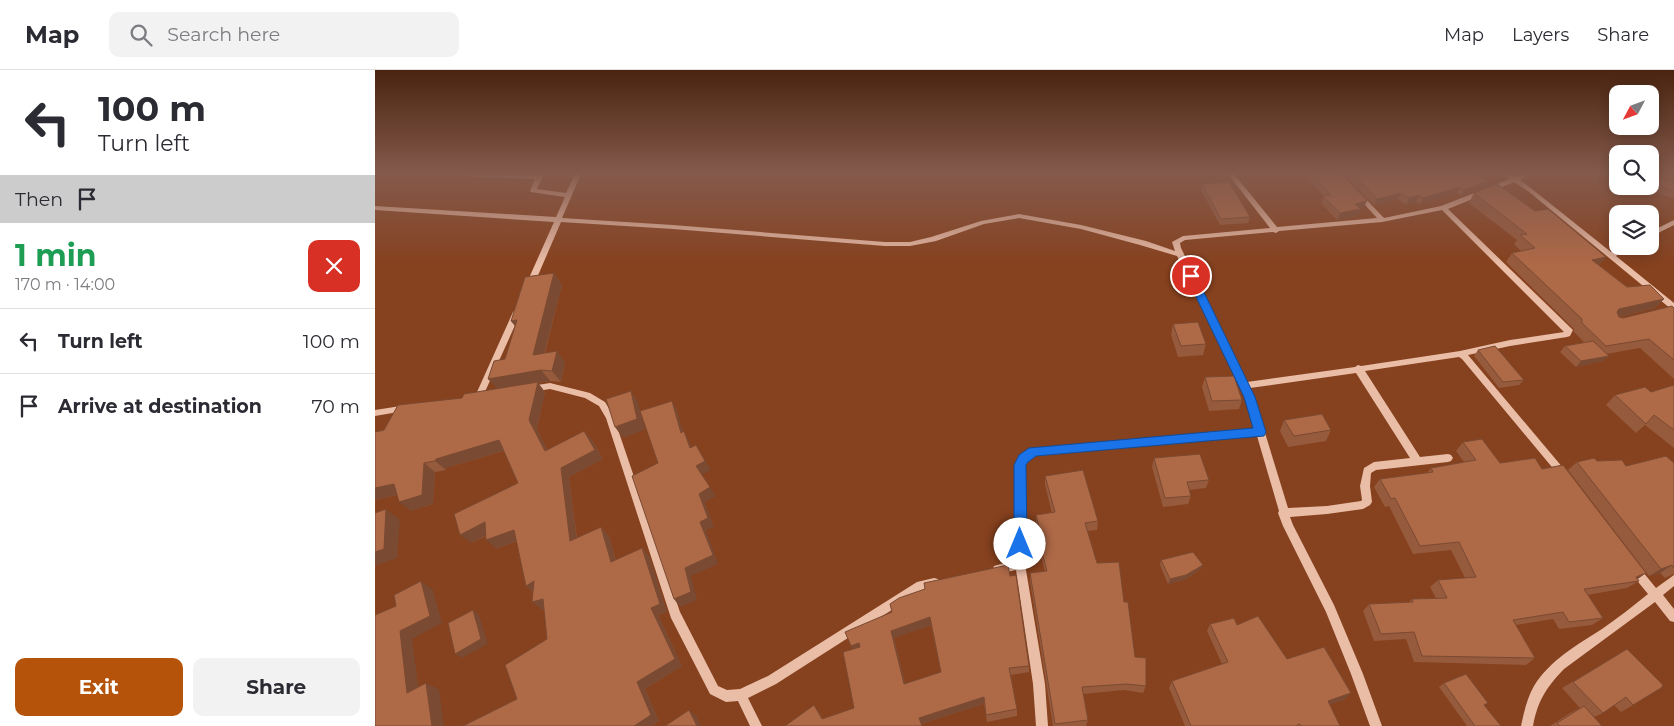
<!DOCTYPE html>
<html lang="en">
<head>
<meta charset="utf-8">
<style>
	body { margin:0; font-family:Montserrat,sans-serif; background:#f2f2f3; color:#2b2b33; height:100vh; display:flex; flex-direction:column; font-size:19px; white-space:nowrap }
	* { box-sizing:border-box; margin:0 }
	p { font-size:16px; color:#7c7c81 }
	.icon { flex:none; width:28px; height:28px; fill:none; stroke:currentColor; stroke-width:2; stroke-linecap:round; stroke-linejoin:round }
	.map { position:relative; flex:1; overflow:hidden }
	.side { display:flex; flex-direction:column; background:#fff; width:375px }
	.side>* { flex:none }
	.guide { background:#fff; color:#2b2b33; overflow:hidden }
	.needle { width:32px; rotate:229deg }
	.buttons { position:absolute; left:1234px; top:15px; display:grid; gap:10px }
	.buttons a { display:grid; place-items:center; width:50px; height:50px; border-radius:10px; background:#fff; box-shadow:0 2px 12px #0003; font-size:25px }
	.pin { position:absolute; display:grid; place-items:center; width:42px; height:42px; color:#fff; margin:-21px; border:2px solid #fff; border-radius:50%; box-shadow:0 1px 5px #0007 }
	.me { position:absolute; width:55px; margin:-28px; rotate:0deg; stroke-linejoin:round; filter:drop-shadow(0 0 4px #0008) }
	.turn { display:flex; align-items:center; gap:18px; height:105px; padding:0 15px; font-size:22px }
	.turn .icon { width:65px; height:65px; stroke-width:2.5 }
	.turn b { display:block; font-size:35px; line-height:42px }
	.then { display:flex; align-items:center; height:48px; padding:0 15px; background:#0003; gap:10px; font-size:19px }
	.round { display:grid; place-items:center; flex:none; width:52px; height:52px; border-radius:10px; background:#f2f2f3 }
	.head { display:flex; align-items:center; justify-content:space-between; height:85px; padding:0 15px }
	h1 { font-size:30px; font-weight:700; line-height:38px; color:#1e9e55 }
	.button { display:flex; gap:10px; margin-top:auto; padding:10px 15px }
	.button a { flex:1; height:58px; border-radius:10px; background:#b45309; color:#fff; font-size:20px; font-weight:700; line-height:58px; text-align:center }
	.button a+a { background:#f2f2f3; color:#2b2b33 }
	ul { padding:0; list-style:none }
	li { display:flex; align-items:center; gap:15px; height:65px; padding:0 15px; border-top:1px solid #e1e1e2 }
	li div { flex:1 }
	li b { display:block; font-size:19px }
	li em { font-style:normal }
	header { display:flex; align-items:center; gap:30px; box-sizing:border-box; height:70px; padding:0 25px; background:#fff; border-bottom:1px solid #e1e1e2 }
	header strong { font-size:24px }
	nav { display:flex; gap:28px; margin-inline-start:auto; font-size:18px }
	.search { width:350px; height:45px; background:#f2f2f3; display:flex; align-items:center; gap:12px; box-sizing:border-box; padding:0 18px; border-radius:10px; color:#7c7c81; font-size:19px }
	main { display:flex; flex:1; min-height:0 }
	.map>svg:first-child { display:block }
</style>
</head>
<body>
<header>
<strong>Map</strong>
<div class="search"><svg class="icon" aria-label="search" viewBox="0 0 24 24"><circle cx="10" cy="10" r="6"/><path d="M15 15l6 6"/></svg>Search here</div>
<nav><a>Map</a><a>Layers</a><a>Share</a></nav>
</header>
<main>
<section class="side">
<div class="guide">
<div class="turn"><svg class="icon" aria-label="left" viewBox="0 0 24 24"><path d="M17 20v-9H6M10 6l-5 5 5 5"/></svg><div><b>100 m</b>Turn left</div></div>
<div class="then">Then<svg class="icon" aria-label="arrive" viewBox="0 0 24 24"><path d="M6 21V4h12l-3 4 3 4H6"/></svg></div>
</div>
<div class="head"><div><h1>1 min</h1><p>170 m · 14:00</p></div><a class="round" style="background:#d93025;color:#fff"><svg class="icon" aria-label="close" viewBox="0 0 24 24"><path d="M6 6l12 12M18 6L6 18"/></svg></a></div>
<ul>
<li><svg class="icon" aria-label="left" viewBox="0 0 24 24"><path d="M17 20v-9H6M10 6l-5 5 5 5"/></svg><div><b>Turn left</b></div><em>100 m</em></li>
<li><svg class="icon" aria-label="arrive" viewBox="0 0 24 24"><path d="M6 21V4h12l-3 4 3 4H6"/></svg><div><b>Arrive at destination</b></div><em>70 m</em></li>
</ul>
<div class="button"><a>Exit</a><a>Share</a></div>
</section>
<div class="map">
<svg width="1299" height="656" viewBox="0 0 1299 656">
	<rect width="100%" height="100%" fill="#86411e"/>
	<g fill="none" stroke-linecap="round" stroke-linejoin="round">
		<!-- minor -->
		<path fill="#eabda7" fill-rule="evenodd" d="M86 104 162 105 163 104H169L162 119 191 123 200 104H206L187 148 298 155 510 172H535L556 167 606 151 644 144 706 155 771 171 800 181 797 172 808 166 895 158 853 104H859L902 157 1002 148 981 125V123H985L1009 148 1066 136 1135 109 1128 104H1135L1140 107 1147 104H1154L1145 110 1157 119 1236 182 1246 176H1254L1241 186 1299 233V240L1296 239 1153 121 1139 112 1073 139 1198 260 1195 266 1192 267 1135 276 1093 285 1194 405 1192 408 1189 409 1186 408 1087 289 1084 287 990 301 1045 387 1073 384 1076 385 1078 388 1076 391 1073 392 1001 400 996 403 995 416 997 432 995 435 988 439 952 444 915 447 918 455 959 535 988 604 1007 656H995L976 604 951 542 908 456 903 443 904 441 882 366 661 386 651 392 650 395V494L670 614 673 656H661L658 614 641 500 623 504 619 502 618 499 619 496 640 490V395L645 386 659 378 880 359 871 327 802 186 765 175 706 159 644 148 609 154 561 171 535 176H510L298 159 186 152 158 217 154 220 150 217 179 152 0 140V136L181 147 190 127 156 122 155 121 160 109 89 106ZM1067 140 1189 262 1135 270 1085 281 986 296 983 295 980 297 872 312 806 178 805 173 810 170 898 162 901 163 904 161 1007 152ZM981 303 1035 388 999 392 989 398 985 416 987 430 986 431 952 436 913 438 879 327 875 318Z
			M1299 150V155L1275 167V162Z
			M142 239 146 242 109 324 102 330H96L95 328 102 322 138 242Z
			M175 313 215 323 230 332 238 345 305 542 343 616 352 620 365 619 393 606 542 512 559 508 563 509 564 513 563 517 548 520 401 614 373 628 387 656H375L363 631 351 632 335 624 296 548 231 348 224 336 210 328 175 319 156 322 152 319 156 316Z
			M32 335 35 336 36 338 35 340 0 346V340Z
			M1259 494 1263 496 1281 518 1299 505V516L1288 525 1299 539V552L1295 551 1280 532 1189 599C1171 618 1163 630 1158 656H1146C1149 642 1152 628 1159 616 1175 590 1202 575 1227 559 1243 548 1258 536 1273 524L1255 502 1254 499 1255 496Z"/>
	</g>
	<!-- wall -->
	<path fill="#965a3d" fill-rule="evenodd" d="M928 104H967L989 137 985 138 983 146 962 150 946 133 949 126Z
		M969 104H1103L1109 117 1086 126 1082 123 1045 134 1041 132 1031 135 1023 129 999 135Z
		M1222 104H1242V108L1236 105 1234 108Z
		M1275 104H1299V121Z
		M1275 112 1299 121V129L1265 116H1275Z
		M827 114 875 147 873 153 845 155 826 120Z
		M1099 123 1160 141 1231 187 1224 195 1280 238 1244 247 1248 248 1299 238V309L1265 278 1231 284 1234 286 1228 291 1201 297 1185 282 1190 276 1209 272 1199 262V259L1131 192 1137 183 1146 181 1139 174 1142 170 1094 133Z
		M179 203 187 215 170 283 182 281 190 292 186 312 175 311 163 313 170 322 162 359 172 380 209 361 217 370 228 389 194 407 202 468 226 457 234 466 241 490 267 478 274 486 292 542 283 545 307 596 270 619 284 651 277 656H88L142 629 172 569 169 539 167 540 158 522 151 516 142 471 121 479 111 466 96 473 143 413 129 381 71 398V400L60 402 58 434 36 441 22 425 0 430V362L9 360 87 328 122 319 140 256 136 251Z
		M798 254 831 274 828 285 803 287 796 265Z
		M1103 280 1149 310 1144 315 1124 318 1099 286Z
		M830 307 867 330 864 339 834 341 827 317Z
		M1299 315V378L1270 355 1261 363 1231 335 1240 325 1276 322Z
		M909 350 956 360 951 371 913 377 905 361Z
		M1088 372 1125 393 1167 399 1271 503 1262 509 1264 511 1252 518 1212 525 1228 548 1217 555 1184 559 1178 549 1141 555 1160 588 1151 595 1039 592 1031 569 999 571 988 541 994 534 1034 532 1037 529 1061 528 1055 517 1063 510 1090 508 1076 480 1038 484 1014 436 1010 437 999 417 1005 409 1052 403 1056 398 1089 392 1081 381Z
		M779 388 834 410 831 418 814 420 816 426 813 434 788 437 777 397Z
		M1222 391 1251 396 1299 393V504L1290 508 1285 503 1274 506 1193 400 1202 392Z
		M670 406 723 451 722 460 712 461 722 493 749 532 760 587 771 616 768 623 749 620 708 624 713 650 711 656H678L655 511V503L670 501 664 479 665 471 661 454V445L677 443 670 415Z
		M786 490 826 499 810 510 793 514 785 495Z
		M515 534 654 596V602L636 605 642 639V646L612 652 609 634 546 654 410 656 443 641 448 649 479 638 477 579 517 542ZM556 555 566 602 530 614 519 568Z
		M835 554 862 555 912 589 969 630 955 634 965 656H810L794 618 797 611 847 594 832 561Z
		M1252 579 1258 635 1246 642 1239 635 1228 643 1219 647 1227 656H1175L1195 643 1205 638 1187 618Z
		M1069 613 1113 633 1109 635 1126 656H1092L1064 617Z"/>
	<!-- shaded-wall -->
	<path fill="#7a4a32" d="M1112 111 1109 117 1086 126 1089 120Z
		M1085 117 1082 123 1045 134 1048 128Z
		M1026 123 1023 129 999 135 1002 129Z
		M1044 125 1041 132 1031 135 1034 128Z
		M992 131 989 137 978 140 980 134Z
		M986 139 983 146 962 150 965 143Z
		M1231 187 1223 196 1217 190Z
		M179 203 187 215 166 296 158 285Z
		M1289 229 1280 238 1236 249 1244 239Z
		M142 250 145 262 136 251Z
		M182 281 190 292 186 312 177 301Z
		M1234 286 1228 291 1201 297 1206 291Z
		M166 300 175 311 163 313 170 322 162 359 178 391 170 381 123 320 113 309Z
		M256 321 263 332 270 360 248 368 240 357Z
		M297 331 302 340 311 372 306 363Z
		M209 361 217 370 228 389 194 407 203 479 195 471 186 398Z
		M309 361 314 371 320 387 315 378Z
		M124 370 132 380 71 398V400L60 391 61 389Z
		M321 375 336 400 326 405 321 396Z
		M49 393 60 402 58 434 36 441 24 432Z
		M19 414 30 423 0 430V418Z
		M335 417 341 426 330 432 339 457 331 460 343 494 316 506 322 530 305 537 299 529 325 452 324 424Z
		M11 439 25 450 22 488 0 496V482Z
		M110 452 120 461 96 473 85 465Z
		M226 457 234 466 244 501 236 492Z
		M139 460 149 468 121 479 111 470Z
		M267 478 274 486 292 542 283 545 307 596 270 619 284 651 277 656H259L262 612 276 538Z
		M828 495 826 499 810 510 793 514 795 509Z
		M1297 495 1285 503 1274 506 1286 499Z
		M1271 503 1260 511 1261 507Z
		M46 511 58 520 67 553 37 569 45 629 32 623 25 561Z
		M159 511 161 524 151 516Z
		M168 529 178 537 167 540 157 532Z
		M98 540 104 545 113 574 87 588 80 584Z
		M555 547 557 555 519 568 532 621 529 614 516 561Z
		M484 573 487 580 479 583 476 576Z
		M51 613 64 619 69 656H57Z
		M976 623 969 630 947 637 953 631Z
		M609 627V634L546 654 544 648Z
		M314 640 322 647 326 656H322Z"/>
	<!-- building -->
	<path fill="#ae6947" stroke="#7a4a32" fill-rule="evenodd" d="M936 104H967L992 131 980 134 986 139 965 143 948 126 956 125Z
		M978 104H1103L1112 111 1089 120 1085 117 1048 128 1044 125 1034 128 1026 123 1002 129Z
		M1275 104H1278V105L1299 114V121L1275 112Z
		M1291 104H1299V107Z
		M854 112 875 147 846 149 827 114Z
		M1122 114 1160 141 1173 139 1231 187 1217 190 1252 217 1275 215 1289 229 1244 239 1242 242 1244 247 1248 248 1297 236 1299 238V290L1274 269 1231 276 1207 253V249L1137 183 1160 178 1145 165 1152 164 1099 123Z
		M179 203 158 285 182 281 177 301 166 300 113 309 119 291 130 289 142 250 136 251 150 207Z
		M823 252 831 274 806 276 798 254Z
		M1218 271 1234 286 1206 291 1190 276Z
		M1120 276 1149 310 1128 312 1103 280Z
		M859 306 867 330 837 331 830 307Z
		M163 312 154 350 170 381 209 361 220 380 186 398 195 471 226 457 236 492 267 478 285 534 276 538 300 589 262 612 276 645 259 656H88L142 629 130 595 172 569 168 529 157 532 159 511 151 516 139 460 111 470 110 452 85 465 79 444 143 413 124 370 61 389 60 391 49 393 47 425 24 432 19 414 0 418V362L9 360 23 335 87 328 89 324Z
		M1299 315V360L1279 345 1271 354 1240 325 1270 317 1276 322Z
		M256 321 262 349 240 357 231 329Z
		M297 331 306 363 309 361 315 378 321 375 330 391 321 396 335 417 324 424 333 448 325 452 338 485 310 498 316 522 299 529 257 406 283 393 265 341Z
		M947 344 956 360 919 366 909 350Z
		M1107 369 1125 393 1160 388 1167 399 1188 395 1271 503 1261 507 1264 511 1209 519 1228 548 1194 552 1188 542 1138 550 1160 588 1047 586 1039 562 1006 564 994 534 1038 532 1037 529 1072 528 1063 510 1101 507 1084 472 1045 476 1020 428 1016 429 1005 409 1058 402 1056 398 1101 390 1088 372Z
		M825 384 834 410 812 412 816 426 790 428 779 388Z
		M1291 386 1299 393V498L1297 495 1286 499 1202 392 1219 388 1222 391 1247 390 1251 396Z
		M708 400 723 451 710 453 722 493 744 492 749 532H753L760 587 771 588V616L751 614 707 617 713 650 680 654 655 503 672 501 664 471 667 470 661 445 680 442 670 406Z
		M11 439 9 479 0 482V443Z
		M818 482 828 495 811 505 795 509 786 490Z
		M633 495 635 506 641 505 654 596 634 598 642 639 611 645 609 627 544 648 547 656H410L439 635 447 649 479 638 468 582 485 577 484 573 476 576 470 562 517 542 515 534 524 528 550 519 549 513ZM555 547 566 602 529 614 516 561Z
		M46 511 55 546 25 561 32 623 51 613 57 656H0V545L21 536 19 525Z
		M98 540 106 569 80 584 73 553Z
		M883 546 912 589 949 577 976 623 953 631 965 656H927L924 654 921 656H816L797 611 853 592 835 554 859 548 862 555Z
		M1252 579 1288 615 1286 618 1258 635 1251 627 1228 643 1198 612Z
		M1091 604 1113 633 1109 635 1126 656H1100L1069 613Z
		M1209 636 1227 656H1185L1182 653Z
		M314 640 322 656H290Z"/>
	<!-- sky -->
	<linearGradient id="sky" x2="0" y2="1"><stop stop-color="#4a2410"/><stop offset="0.53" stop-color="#845a4c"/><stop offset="1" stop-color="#845a4c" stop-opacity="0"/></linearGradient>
	<rect width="1299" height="195" fill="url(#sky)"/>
	<!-- route -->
	<path fill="#1a73e8" stroke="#114b97" d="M812 203H819L821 206 880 327 891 362 889 366 661 386 653 392 651 395 652 474 650 478 645 480 641 478 639 474V395L644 385 654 378 878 358 869 327 811 206Z"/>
</svg>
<div class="buttons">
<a><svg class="needle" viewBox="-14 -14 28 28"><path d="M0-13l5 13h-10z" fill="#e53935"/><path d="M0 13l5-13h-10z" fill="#7c7c81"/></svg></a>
<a><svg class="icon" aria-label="search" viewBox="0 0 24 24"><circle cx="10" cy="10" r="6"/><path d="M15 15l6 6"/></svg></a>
<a><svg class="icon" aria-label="layers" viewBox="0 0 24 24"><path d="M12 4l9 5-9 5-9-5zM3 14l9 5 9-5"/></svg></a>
</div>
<div class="pin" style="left:816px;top:206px;background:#d93025"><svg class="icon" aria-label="arrive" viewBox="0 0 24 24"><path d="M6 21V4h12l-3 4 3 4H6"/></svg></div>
<svg class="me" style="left:645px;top:474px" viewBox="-20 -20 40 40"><circle r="19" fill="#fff"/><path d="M0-13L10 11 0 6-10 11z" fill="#1a73e8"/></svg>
</div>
</main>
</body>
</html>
